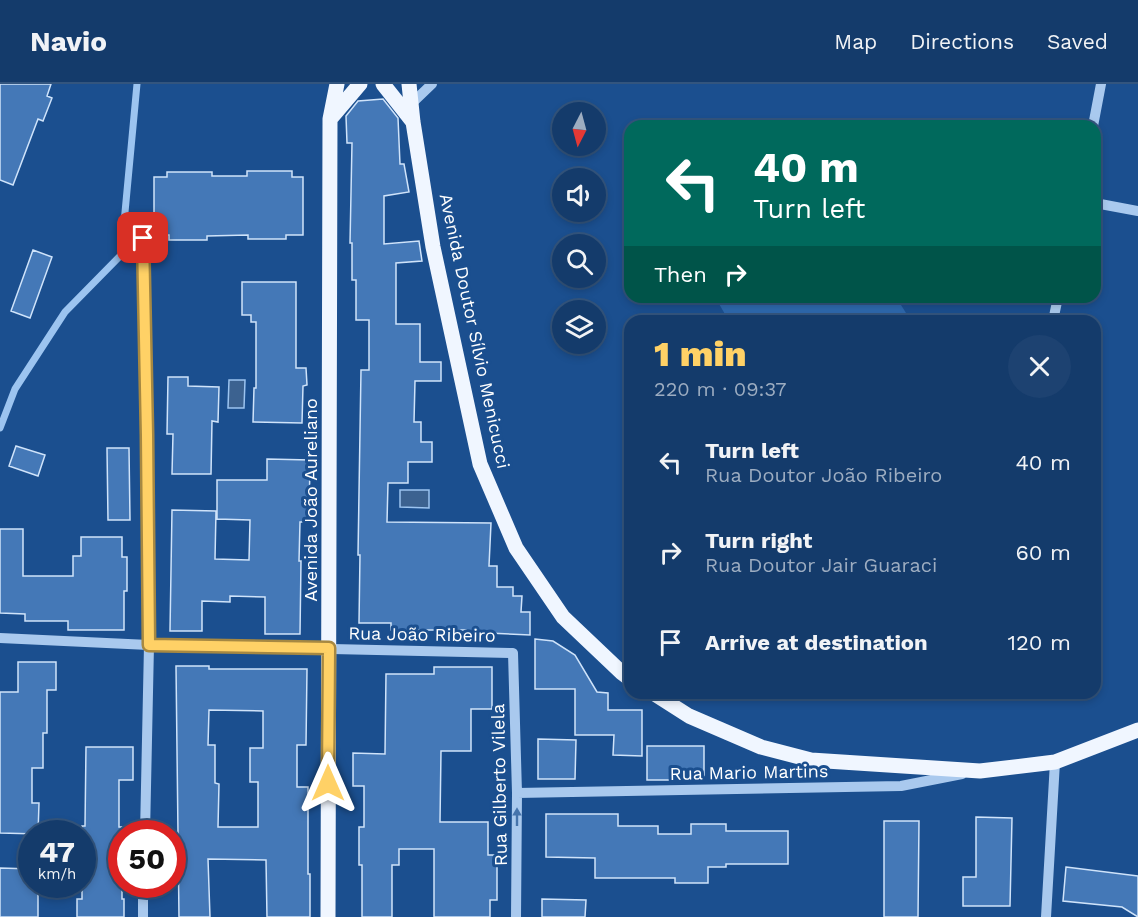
<!DOCTYPE html>
<html lang="en">
<head>
<meta charset="utf-8">
<style>
	body { margin:0; font-family:"Work Sans",sans-serif; background:#1d4271; color:#f1f3f6; height:100vh; display:flex; flex-direction:column; font-size:22px; white-space:nowrap }
	* { box-sizing:border-box; margin:0 }
	p { font-size:20px; color:#9dadc1 }
	.icon { flex:none; width:33px; height:33px; fill:none; stroke:currentColor; stroke-width:2; stroke-linecap:round; stroke-linejoin:round }
	.map { position:relative; flex:1; overflow:hidden }
	.side { position:absolute; left:624px; top:231px; width:477px; height:384px; display:flex; flex-direction:column; background:#143b6b; border-radius:18px; box-shadow:0 3px 9px #0003,0 0 0 2px #33557e }
	.side>* { flex:none }
	.top-card { position:absolute; left:624px; top:36px; width:477px; height:183px; border-radius:18px; box-shadow:0 3px 9px #0003,0 0 0 2px #33557e; background:#00695c; color:#fff; overflow:hidden }
	.needle { width:39px; rotate:186deg }
	.fabs { position:absolute; left:552px; top:18px; display:grid; gap:12px }
	.fabs a { display:grid; place-items:center; width:54px; height:54px; border-radius:50%; background:#143b6b; box-shadow:0 3px 9px #0003,0 0 0 2px #33557e; font-size:30px }
	.speed { position:absolute; left:18px; top:736px; display:flex; gap:12px; font-size:30px; font-weight:700; text-align:center }
	.speed>* { display:grid; place-content:center; width:78px; height:78px; border-radius:50%; background:#143b6b; box-shadow:0 3px 9px #0003,0 0 0 2px #33557e; line-height:1 }
	.speed small { font-size:15px; font-weight:400 }
	.speed .limit { border:9px solid #d22; background:#fff; color:#111 }
	.pin { position:absolute; display:grid; place-items:center; width:51px; height:51px; color:#fff; margin:-26px; border-radius:12px; box-shadow:0 3px 9px #0006 }
	.me { position:absolute; width:66px; margin:-33px; rotate:0deg; stroke-linejoin:round; filter:drop-shadow(0 0 4px #0008) }
	.turn { display:flex; align-items:center; gap:21px; height:126px; padding:0 30px; font-size:27px }
	.turn .icon { width:78px; height:78px; stroke-width:2.5 }
	.turn b { display:block; font-size:42px; line-height:51px }
	.then { display:flex; align-items:center; height:57px; padding:0 30px; background:#0003; gap:12px; font-size:22px }
	.round { display:grid; place-items:center; flex:none; width:63px; height:63px; border-radius:32px; background:#1d4271 }
	.head { display:flex; align-items:center; justify-content:space-between; height:102px; padding:0 30px }
	h1 { font-size:36px; font-weight:800; line-height:45px; color:#ffd166 }
	ul { padding:0; list-style:none }
	li { display:flex; align-items:center; gap:18px; height:90px; padding:0 30px }
	li div { flex:1 }
	li b { display:block; font-size:22px }
	li em { font-style:normal }
	header { display:flex; align-items:center; gap:36px; box-sizing:border-box; height:84px; padding:0 30px; background:#143b6b; border-bottom:2px solid #33557e }
	header strong { font-size:28px }
	nav { display:flex; gap:33px; margin-inline-start:auto; font-size:21px }
	.map>svg:first-child { display:block }
</style>
</head>
<body>
<header>
<strong>Navio</strong>
<nav><a>Map</a><a>Directions</a><a>Saved</a></nav>
</header>
<div class="map">
<svg width="1138" height="833" viewBox="0 0 1138 833">
	<rect width="100%" height="100%" fill="#1b4f8f"/>
	<!-- green -->
	<path fill="#2e69ad" d="M715 213H896L911 237H729Z"/>
	<!-- water -->
	<path fill="#3c6290" stroke="#9cc4f0" stroke-width="1.5" d="M229 296H245L244 324H228Z
		M400 406H429V424L400 423Z"/>
	<g fill="none" stroke-linecap="round" stroke-linejoin="round">
		<!-- stream -->
		<path stroke="#9cc4f0" stroke-width="7" d="M0 344 15 305 65 228 121 171 137 0"/>
	</g>
	<!-- building -->
	<path fill="#4478b7" stroke="#cfe3fa" stroke-width="1.5" fill-rule="evenodd" d="M0 0H51L47 12 52 14 43 37 38 35 13 101 0 96Z
		M383 15 398 34 400 80H404L409 108 384 112V160L419 157 422 177 396 179V240H420V278H441V297H415L414 338H421V358H432V378H408V399H388L387 438 491 439 489 482H497V503H513V512H522L521 528H530V551L466 548V546H391V539H359L360 471H358L361 286H369V236H356V196H352V159H350L352 59H347L346 32 358 17Z
		M247 87H292V93H303V151H286V155H248V151L207 152V156H169V151H154V93H167V88H212V92H247Z
		M33 166 52 173 30 234 11 227Z
		M242 198H296V284H306L307 301 303 302 302 339 253 338 254 304H256V238H251V231H242Z
		M168 293H188V302L219 303 218 338 212 337 211 390H172L173 350H167Z
		M16 362 45 371 38 392 9 382Z
		M107 364H129L130 436H108Z
		M267 375 310 376 309 438H300L299 477H301L300 550H265V513L230 512V518L202 517V547H170L172 426 216 427 215 475 249 476 250 436 217 435V396H267Z
		M0 445H23V492H73V472H81V453H122V473H127V507H124V546H68V537H25V530L0 529Z
		M535 555 553 557 575 571 597 608 608 609V626H642V672L613 671 614 651H575V605H535Z
		M18 578H56V606H47V649H43V684H32V719H39L38 750 0 749V608H18Z
		M176 582H209V585H307L306 661H297V703H308V790H310V833H267L266 776 208 775 210 833H179ZM209 626 263 627V664H250V698H258V743H218L219 700 215 699V661H208Z
		M434 583H492V625H471V667H441L440 738H488V771H497V816H490V833H434V765H399V781H392V833H362V781H359V743H364V702H353V669L385 670 386 590H434Z
		M538 655 576 656 575 695H538Z
		M647 662H704V696H647Z
		M86 663H133V696H119V743H122V815H124V833H77V815H82V742H85Z
		M546 730H618V742H658V750H691V740H726V747H788V780H726V783H708V799H675V794H595V774L546 773Z
		M976 733 1012 734 1010 822H963V793H976Z
		M884 737H919L918 833H884Z
		M1066 783 1138 792V833L1122 823 1063 817Z
		M0 784 32 785V801H38V833H0Z
		M542 815 586 816 585 833H542Z"/>
	<g fill="none" stroke-linecap="round" stroke-linejoin="round">
		<!-- minor -->
		<path stroke="#a9c9ee" stroke-width="10" d="M408 23 432 0
			M1093 42 1101 0
			M1095 119 1138 127
			M143 154 147 351 149 561 145 750
			M1053 237 1058 213
			M0 554 149 561 513 569 517 709 516 833
			M517 709 901 702 962 690
			M143 833V801
			M1046 833 1055 678"/>
		<!-- major -->
		<path stroke="#f0f6ff" stroke-width="15" d="M383 0 413 38
			M409 0 413 38 433 163 480 380 516 464 563 533 622 589 630 595
			M332 33 360 0
			M653 609 689 632 761 663 811 676 980 687 1055 678 1138 646
			M328 833 330 35 337 0"/>
	</g>
	<!-- one-way arrows -->
	<defs><path id="oneway-solid" d="M-6-.8H1V-3.2L6.5 0L1 3.2V.8H-6Z" transform="scale(1.5)"/></defs>
	<use fill="#4674ac" href="#oneway-solid" transform="translate(517 733) rotate(-90)"/>
	<g fill="none" stroke-linecap="round" stroke-linejoin="round">
		<!-- route casing -->
		<g stroke="#a68842" stroke-width="15">
			<path id="route" d="M143 154 147 351 149 561 329 564 328 699"/>
		</g>
		<!-- route -->
		<use href="#route" stroke="#ffd166" stroke-width="10"/>
	</g>
	<g text-anchor="middle" dominant-baseline="central" stroke-width="6" stroke-linejoin="round" paint-order="stroke">
		<!-- street labels -->
		<g font-size="18" fill="#fff" stroke="#1b4f8f">
			<text transform="translate(475 247) rotate(78)">Avenida Doutor Sílvio Menicucci</text>
			<text transform="translate(310 416) rotate(-90)">Avenida João Aureliano</text>
			<text transform="translate(422 550) rotate(1)">Rua João Ribeiro</text>
			<text transform="translate(749 688) rotate(-1)">Rua Mario Martins</text>
			<text transform="translate(499 701) rotate(-91)">Rua Gilberto Vilela</text>
		</g>
	</g>
</svg>
<div class="fabs">
<a><svg class="needle" viewBox="-14 -14 28 28"><path d="M0-13l5 13h-10z" fill="#e53935"/><path d="M0 13l5-13h-10z" fill="#9dadc1"/></svg></a>
<a><svg class="icon" aria-label="sound" viewBox="0 0 24 24"><path d="M4 9h4l5-4v14l-5-4H4zM17 9q2 3 0 6"/></svg></a>
<a><svg class="icon" aria-label="search" viewBox="0 0 24 24"><circle cx="10" cy="10" r="6"/><path d="M15 15l6 6"/></svg></a>
<a><svg class="icon" aria-label="layers" viewBox="0 0 24 24"><path d="M12 4l9 5-9 5-9-5zM3 14l9 5 9-5"/></svg></a>
</div>
<div class="speed"><div>47<small>km/h</small></div><div class="limit">50</div></div>
<div class="pin" style="left:143px;top:154px;background:#d93025"><svg class="icon" aria-label="arrive" viewBox="0 0 24 24"><path d="M6 21V4h12l-3 4 3 4H6"/></svg></div>
<svg class="me" style="left:328px;top:699px" viewBox="-20 -20 40 40"><path d="M0-17L14 15 0 8-14 15z" fill="#ffd166" stroke="#fff" stroke-width="4"/></svg>
<div class="top-card">
<div class="turn"><svg class="icon" aria-label="left" viewBox="0 0 24 24"><path d="M17 20v-9H6M10 6l-5 5 5 5"/></svg><div><b>40 m</b>Turn left</div></div>
<div class="then">Then<svg class="icon" aria-label="right" viewBox="0 0 24 24"><path d="M7 20v-9h11M14 6l5 5-5 5"/></svg></div>
</div>
<section class="side">
<div class="head"><div><h1>1 min</h1><p>220 m · 09:37</p></div><a class="round"><svg class="icon" aria-label="close" viewBox="0 0 24 24"><path d="M6 6l12 12M18 6L6 18"/></svg></a></div>
<ul>
<li><svg class="icon" aria-label="left" viewBox="0 0 24 24"><path d="M17 20v-9H6M10 6l-5 5 5 5"/></svg><div><b>Turn left</b><p>Rua Doutor João Ribeiro</p></div><em>40 m</em></li>
<li><svg class="icon" aria-label="right" viewBox="0 0 24 24"><path d="M7 20v-9h11M14 6l5 5-5 5"/></svg><div><b>Turn right</b><p>Rua Doutor Jair Guaraci</p></div><em>60 m</em></li>
<li><svg class="icon" aria-label="arrive" viewBox="0 0 24 24"><path d="M6 21V4h12l-3 4 3 4H6"/></svg><div><b>Arrive at destination</b></div><em>120 m</em></li>
</ul>
</section>
</div>
</body>
</html>
